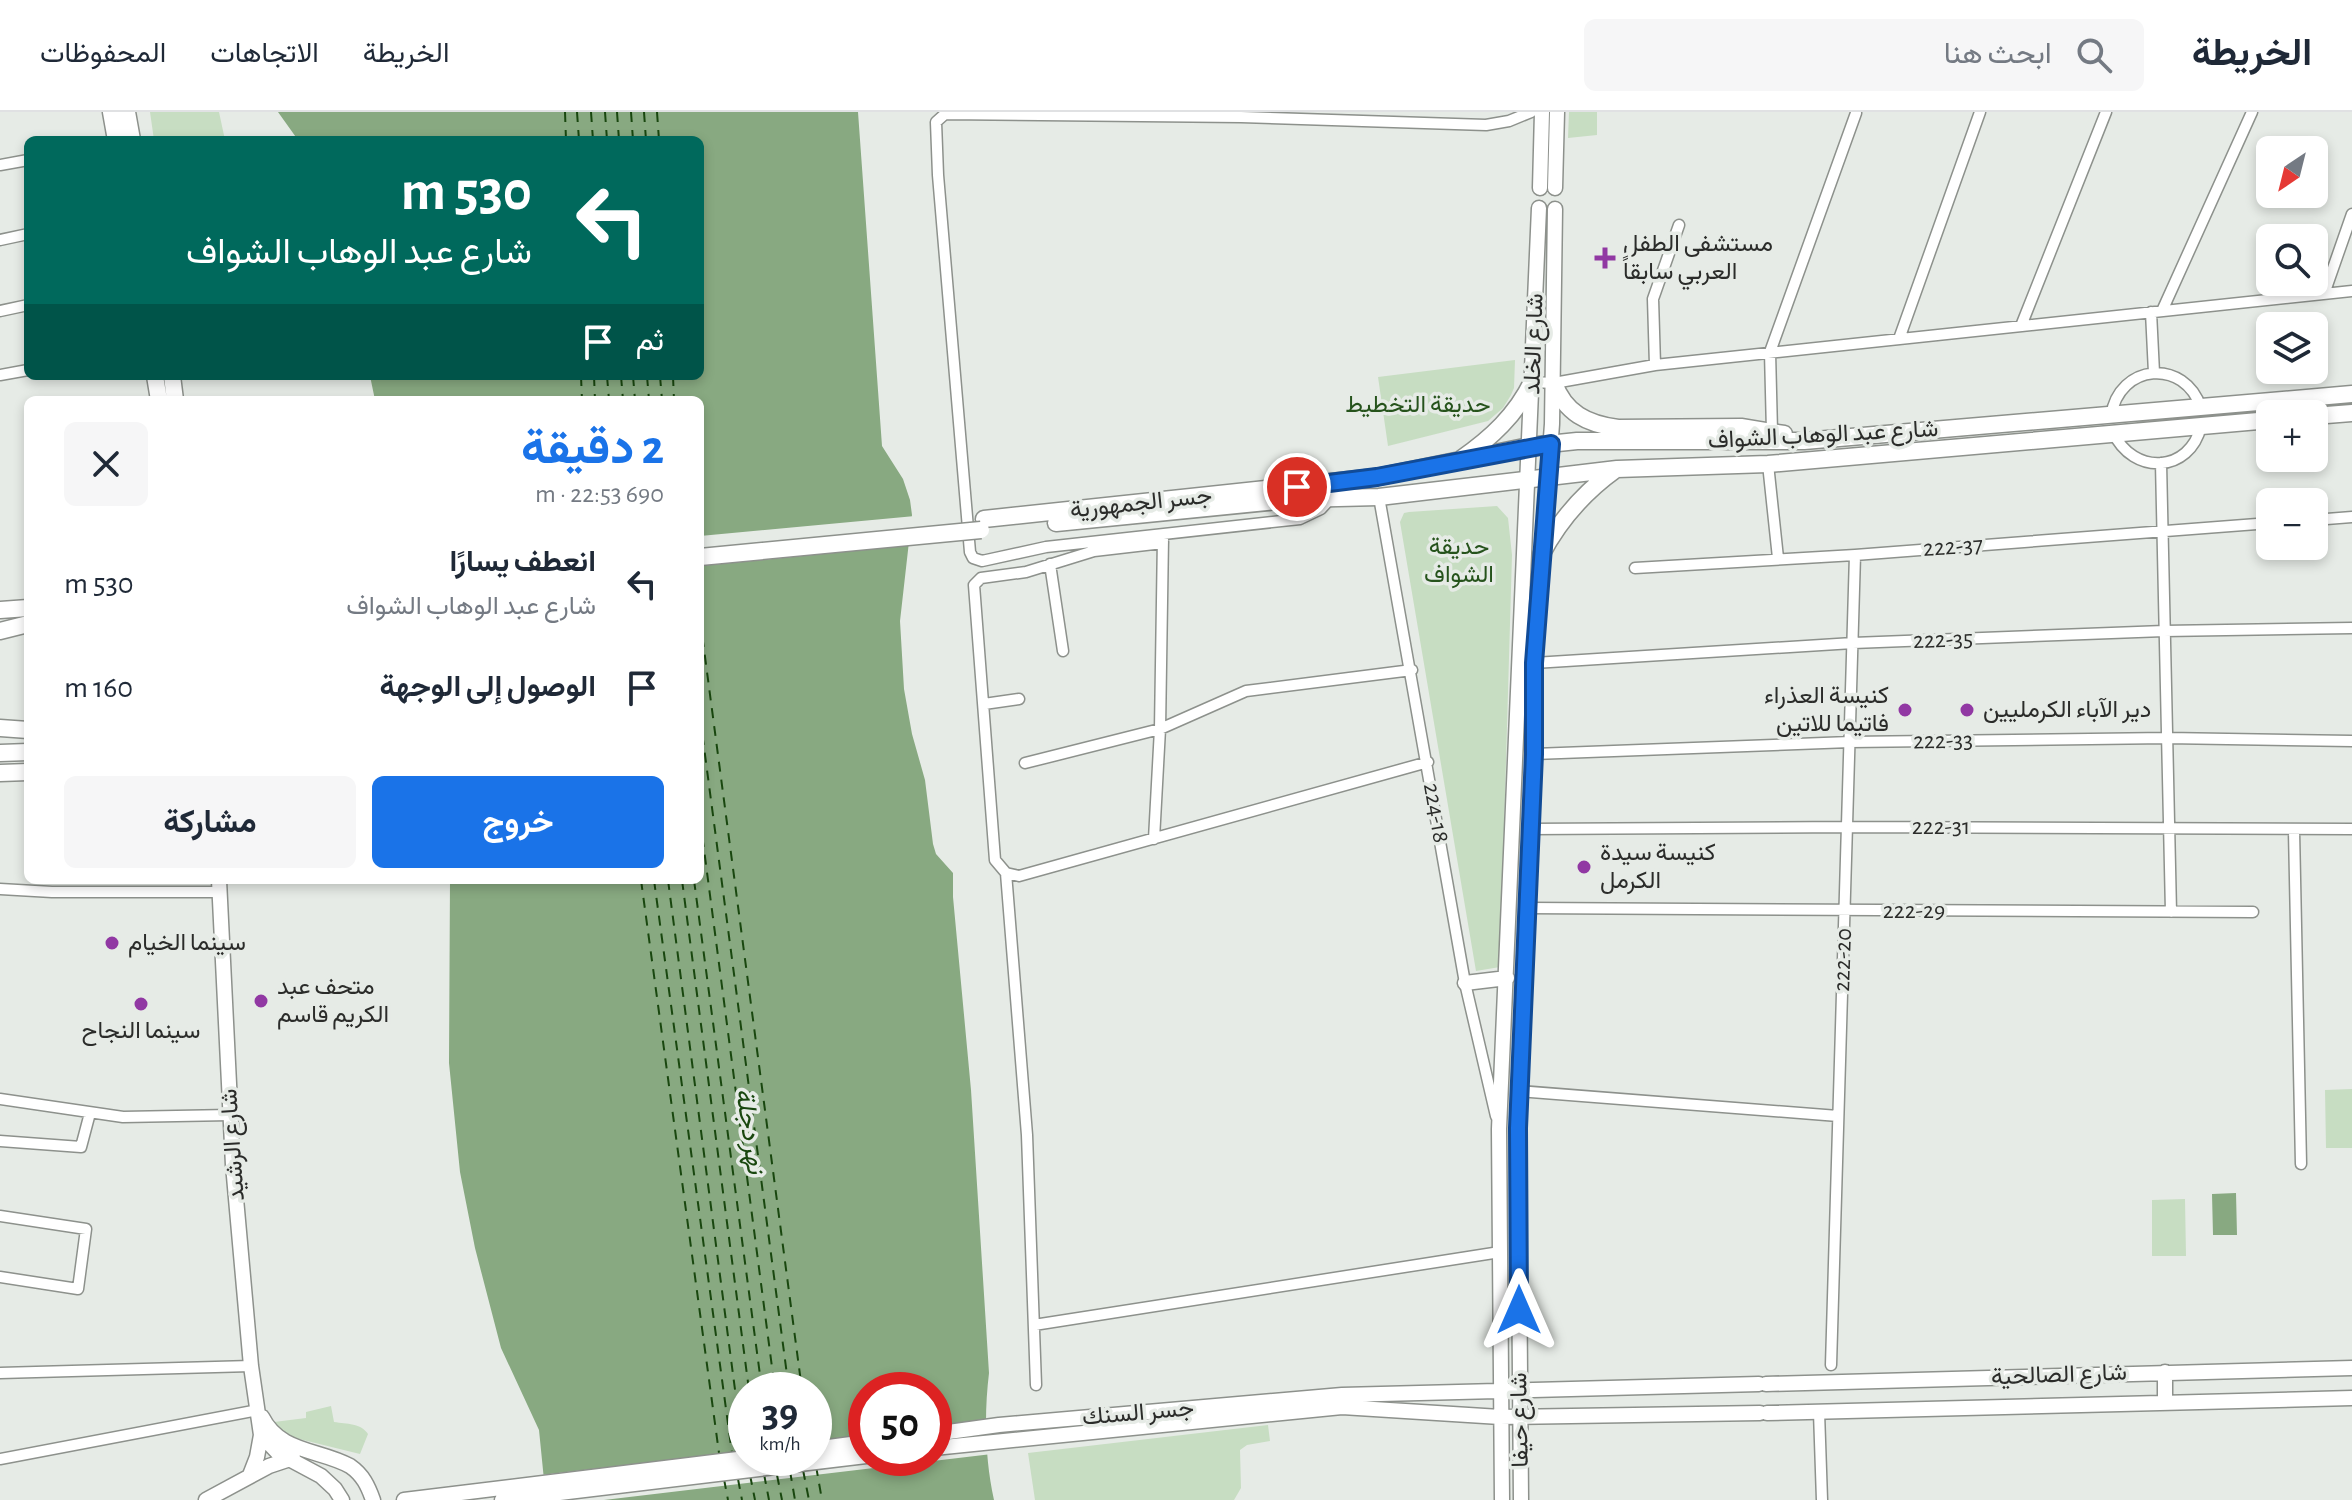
<!DOCTYPE html>
<html lang="ar">
<head>
<meta charset="utf-8">
<style>
	body { margin:0; font-family:"Alegreya Sans",Vazirmatn,sans-serif; background:#f6f6f7; color:#1f2937; direction:rtl; height:100vh; display:flex; flex-direction:column; font-size:30px; white-space:nowrap }
	* { box-sizing:border-box; margin:0 }
	p { font-size:26px; color:#747a83 }
	.icon { flex:none; width:44px; height:44px; fill:none; stroke:currentColor; stroke-width:2; stroke-linecap:round; stroke-linejoin:round }
	.map { position:relative; flex:1; overflow:hidden; direction:ltr }
	.details { position:absolute; left:24px; top:284px; width:680px; height:488px; display:flex; flex-direction:column; background:#fff; border-radius:12px; box-shadow:0 4px 12px #0003; direction:rtl }
	.details>* { flex:none }
	.banner { position:absolute; left:24px; top:24px; width:680px; height:244px; border-radius:12px; box-shadow:0 4px 12px #0003; direction:rtl; background:#00695c; color:#fff; overflow:hidden }
	.needle { width:52px; rotate:215deg }
	.fabs { position:absolute; left:2256px; top:24px; display:grid; gap:16px }
	.fabs a { display:grid; place-items:center; width:72px; height:72px; border-radius:12px; background:#fff; box-shadow:0 4px 12px #0003; font-size:40px }
	.speed { position:absolute; left:728px; top:1260px; display:flex; gap:16px; font-size:40px; font-weight:700; text-align:center }
	.speed>* { display:grid; place-content:center; width:104px; height:104px; border-radius:50%; background:#fff; box-shadow:0 4px 12px #0003; line-height:1 }
	.speed small { font-size:20px; font-weight:400 }
	.speed .limit { border:12px solid #d22; background:#fff; color:#111 }
	.pin { position:absolute; display:grid; place-items:center; width:68px; height:68px; color:#fff; margin:-34px; border:4px solid #fff; border-radius:50%; box-shadow:0 2px 8px #0007 }
	.me { position:absolute; width:88px; margin:-44px; rotate:0deg; stroke-linejoin:round; filter:drop-shadow(0 0 6px #0008) }
	.turn { display:flex; align-items:center; gap:28px; height:168px; padding:0 40px; font-size:36px }
	.turn .icon { width:104px; height:104px; stroke-width:2.5 }
	.turn b { display:block; font-size:56px; line-height:68px }
	.then { display:flex; align-items:center; height:76px; padding:0 40px; background:#0003; gap:16px; font-size:30px }
	.round { display:grid; place-items:center; flex:none; width:84px; height:84px; border-radius:12px; background:#f6f6f7 }
	.overview { display:flex; align-items:center; justify-content:space-between; height:136px; padding:0 40px }
	h1 { font-size:48px; font-weight:700; line-height:60px; color:#1a73e8 }
	.action { display:flex; gap:16px; margin-top:auto; padding:16px 40px }
	.action a { flex:1; height:92px; border-radius:12px; background:#1a73e8; color:#fff; font-size:32px; font-weight:700; line-height:92px; text-align:center }
	.action a+a { background:#f6f6f7; color:#1f2937 }
	ul { padding:0; list-style:none }
	li { display:flex; align-items:center; gap:24px; height:104px; padding:0 40px }
	li div { flex:1 }
	li b { display:block; font-size:30px }
	li em { font-style:normal }
	header { display:flex; align-items:center; gap:48px; box-sizing:border-box; height:112px; padding:0 40px; background:#fff; border-bottom:2px solid #e0e1e3 }
	header strong { font-size:38px }
	nav { display:flex; gap:44px; margin-inline-start:auto; font-size:28px }
	.search { width:560px; height:72px; background:#f6f6f7; display:flex; align-items:center; gap:20px; box-sizing:border-box; padding:0 28px; border-radius:12px; color:#747a83; font-size:30px }
	.map>svg:first-child { display:block }
</style>
</head>
<body>
<header>
<strong>الخريطة</strong>
<div class="search"><svg class="icon" aria-label="search" viewBox="0 0 24 24"><circle cx="10" cy="10" r="6"/><path d="M15 15l6 6"/></svg>ابحث هنا</div>
<nav><a>الخريطة</a><a>الاتجاهات</a><a>المحفوظات</a></nav>
</header>
<div class="map">
<svg width="2352" height="1388" viewBox="0 0 2352 1388">
	<rect width="100%" height="100%" fill="#e6ebe6"/>
	<!-- green -->
	<path fill="#c7ddc2" d="M150 0H219L225 28H154Z
		M1569 0H1597V23L1568 26Z
		M1515 248 1514 276 1511 283 1503 296 1488 309 1388 334 1378 265Z
		M1497 394 1508 406 1512 443 1500 855 1476 859 1400 410 1404 401 1409 400Z
		M2352 977V1036H2326L2325 978Z
		M2185 1087 2186 1144H2152V1088Z
		M331 1294 334 1310C347 1312 361 1311 368 1322L360 1342 295 1326 276 1316 274 1310 306 1306V1300Z
		M1268 1313 1270 1329 1247 1333 1240 1338 1241 1376 1234 1388H1035L1028 1341Z"/>
	<!-- water -->
	<path fill="#88a981" fill-rule="evenodd" d="M278 0H858L882 334 903 367 910 388 912 403 900 509 904 577 912 622 925 668 933 732 936 742 953 761V785L971 978 989 1261C984 1302 985 1347 994 1388H546L539 1318 501 1236 475 1136 460 1060 449 951 450 768H700V288H375L370 264H700V28H298ZM746 1278H814V1346H746ZM866 1278H934V1346H866Z
		M2236 1081 2237 1123H2213L2212 1082Z"/>
	<!-- pier -->
	<path fill="#e6ebe6" d="M915 404 913 433 700 454V424Z
		M990 1310 992 1342 604 1388H542L541 1363 746 1339V1346H814L866 1325V1346H934V1317Z"/>
	<g fill="none" stroke-linecap="round" stroke-linejoin="round">
		<!-- ferry -->
		<path stroke="#19470f" stroke-width="2" stroke-dasharray="10 8" stroke-linecap="butt" d="M565 0 566 28
			M577 0 579 28
			M591 0 593 28
			M605 0 607 28
			M617 0 619 28
			M631 0 633 28
			M644 0 646 28
			M657 0 659 28
			M581 264 582 288
			M594 264 595 288
			M607 264 609 288
			M621 264 623 288
			M633 264 635 288
			M647 264 649 288
			M660 264 662 288
			M673 264 674 288
			M700 507 802 1278
			M700 605 789 1278
			M700 707 775 1278
			M641 768 719 1341
			M654 768 732 1341
			M668 768 739 1308 746 1341
			M682 768 749 1278
			M694 768 762 1278
			M816 1354 822 1388
			M803 1358 809 1388
			M790 1359 795 1388
			M764 1362 769 1388
			M750 1363 755 1388
			M777 1363 782 1388
			M724 1367 728 1388
			M738 1367 742 1388"/>
		<!-- street casing -->
		<g stroke="#8d918c" stroke-width="13">
			<path id="street" d="M0 53 28 48
				M0 128 28 122
				M2324 182 2352 102
				M0 199 28 193
				M2162 199 2252 0
				M2151 200 2154 261
				M2021 214 2106 0
				M1899 227 1980 0
				M1655 253 1653 187 1679 113
				M0 263 28 258
				M1532 270 1554 271 1655 253 2352 179
				M2111 304C2119 251 2185 246 2201 296
				M1772 320 1770 240 1856 1
				M2113 320C2133 364 2190 361 2201 314
				M2161 351 2171 800
				M1768 352 1778 446
				M1379 385 1465 871 1496 1004
				M1330 387 1321 397 1300 407 1046 435 982 449 973 446 970 440 938 63 936 10 945 2 1241 5 1486 13 1509 9 1531 0
				M2314 408 2352 405
				M1050 452 1063 539
				M1635 456 1855 443 2270 411
				M1534 551 1853 531 2164 519 2352 516
				M984 592 1019 587
				M1534 642 1850 630 2167 626 2352 629
				M1025 651 1160 617 1246 579 1412 558
				M1530 717 1847 715 2352 717
				M2294 719 2301 1052
				M1154 727 1160 617 1163 425
				M1006 761 1027 1023 1036 1273
				M1006 761 995 748 974 473 981 466 1026 460 1094 439 1163 431
				M1006 761 1019 764 1428 650
				M0 777 52 780H220
				M1527 796 2253 800
				M1519 979 1838 1004
				M0 987 123 1005 230 1003
				M0 1029 81 1035 90 1001
				M0 1104 86 1117 78 1177 0 1165
				M1034 1213 1500 1140
				M1831 1253 1855 443
				M0 1261 251 1254
				M1819 1300 1822 1388
				M0 1347 258 1298"/>
		</g>
		<!-- secondary casing -->
		<g stroke="#8d918c" stroke-width="17">
			<path id="secondary" d="M1540 76 1542 0
				M1555 76 1557 0
				M219 768 233 1053 251 1254 261 1323 278 1341 321 1364 335 1377 342 1388
				M1465 871 1507 866
				M1766 1272 2352 1256
				M2165 1291V1260
				M1767 1301 2352 1286
				M262 1305C280 1341 319 1337 350 1354 363 1363 368 1374 373 1388
				M934 1322 999 1313 1342 1283 1759 1272
				M934 1336 1342 1295 1500 1305 1760 1301
				M814 1337 866 1330
				M250 1363 257 1345 261 1323
				M206 1388 269 1354 293 1346
				M404 1388 746 1346
				M502 1388 866 1344
				M1502 1388 1499 1017 1539 96
				M1521 1388 1518 1016 1534 642V551L1552 312 1555 97"/>
		</g>
		<!-- primary casing -->
		<g stroke="#8d918c" stroke-width="19">
			<path id="primary" d="M111 0 116 28
				M127 0 132 28
				M155 264 159 288
				M172 264 175 288
				M1554 271C1565 301 1587 312 1618 316L1741 315 1784 322
				M2314 304 2352 301
				M1461 347C1491 326 1516 303 1532 270
				M984 407 1377 365 1529 334 1577 329H1804L2352 282
				M1056 411 1298 387 1379 385 1617 357 1768 352 2270 308
				M1541 443C1559 409 1583 381 1615 358
				M0 498 28 496
				M0 519 28 512
				M0 616 28 618
				M0 641 28 640
				M0 661 28 660"/>
		</g>
		<!-- street -->
		<use href="#street" stroke="#fff" stroke-width="10"/>
		<!-- secondary -->
		<use href="#secondary" stroke="#fff" stroke-width="14"/>
		<!-- primary -->
		<use href="#primary" stroke="#fff" stroke-width="16"/>
		<!-- primary-bridge casing -->
		<g stroke="#8d918c" stroke-width="19" stroke-linecap="butt">
			<path id="primary-bridge" d="M700 445 981 418"/>
		</g>
		<!-- primary-bridge -->
		<use href="#primary-bridge" stroke="#fff" stroke-width="16"/>
	</g>
	<g fill="none" stroke-linecap="round" stroke-linejoin="round">
		<!-- route casing -->
		<g stroke="#114b97" stroke-width="20">
			<path id="route" d="M1297 375 1377 365 1551 332 1534 551V642L1518 1016 1519 1198"/>
		</g>
		<!-- route -->
		<use href="#route" stroke="#1a73e8" stroke-width="14"/>
	</g>
	<!-- markers -->
	<g fill="#9138a3" stroke="#e6ebe6" stroke-width="3">
		<path d="M1601 134h8v8h8v8h-8v8h-8v-8h-8v-8h8z"/>
		<circle cx="1905" cy="598" r="8"/>
		<circle cx="1967" cy="598" r="8"/>
		<circle cx="1584" cy="755" r="8"/>
		<circle cx="112" cy="831" r="8"/>
		<circle cx="261" cy="889" r="8"/>
		<circle cx="141" cy="892" r="8"/>
	</g>
	<g text-anchor="middle" dominant-baseline="central" stroke-width="7" stroke-linejoin="round" paint-order="stroke">
		<!-- poi labels -->
		<g font-size="24" fill="#2b2c2a" stroke="#e6ebe6" text-anchor="start">
			<text x="1623" y="132">مستشفى الطفل<tspan x="1623" dy="28">العربي سابقاً</tspan></text>
			<text x="1889" y="584" text-anchor="end">كنيسة العذراء<tspan x="1889" dy="28">فاتيما للاتين</tspan></text>
			<text x="1983" y="598">دير الآباء الكرمليين</text>
			<text x="1600" y="741">كنيسة سيدة<tspan x="1600" dy="28">الكرمل</tspan></text>
			<text x="128" y="831">سينما الخيام</text>
			<text x="277" y="875">متحف عبد<tspan x="277" dy="28">الكريم قاسم</tspan></text>
			<text x="141" y="919" text-anchor="middle">سينما النجاح</text>
		</g>
		<!-- street labels -->
		<g font-size="24" fill="#2b2c2a" stroke="#e6ebe6">
			<text transform="translate(1534 232) rotate(-88)">شارع الخلد</text>
			<text transform="translate(1823 323) rotate(-3)">شارع عبد الوهاب الشواف</text>
			<text transform="translate(1141 391) rotate(-6)">جسر الجمهورية</text>
			<text transform="translate(1953 435) rotate(-4)">222-37</text>
			<text transform="translate(1943 528) rotate(-2)">222-35</text>
			<text transform="translate(1943 629) rotate(-1)">222-33</text>
			<text transform="translate(1436 701) rotate(80)">224-18</text>
			<text x="1941" y="715">222-31</text>
			<text x="1914" y="799">222-29</text>
			<text transform="translate(1843 848) rotate(-88)">222-20</text>
			<text transform="translate(233 1033) rotate(-94)">شارع الرشيد</text>
			<text transform="translate(2059 1263) rotate(-2)">شارع الصالحية</text>
			<text transform="translate(1138 1301) rotate(-5)">جسر السنك</text>
			<text transform="translate(1520 1308) rotate(-91)">شارع حيفا</text>
		</g>
		<!-- park labels -->
		<g font-size="24" fill="#26531c" stroke="#e6ebe6">
			<text x="1418" y="293">حديقة التخطيط</text>
			<text x="1459" y="435">حديقة<tspan x="1459" dy="28">الشواف</tspan></text>
		</g>
		<!-- water labels -->
		<g font-size="26" font-style="italic" fill="#19470f" stroke="#e6ebe6">
			<text transform="translate(750 1019) rotate(82)">نهر دجلة</text>
		</g>
	</g>
</svg>
<div class="fabs">
<a><svg class="needle" viewBox="-14 -14 28 28"><path d="M0-13l5 13h-10z" fill="#e53935"/><path d="M0 13l5-13h-10z" fill="#747a83"/></svg></a>
<a><svg class="icon" aria-label="search" viewBox="0 0 24 24"><circle cx="10" cy="10" r="6"/><path d="M15 15l6 6"/></svg></a>
<a><svg class="icon" aria-label="layers" viewBox="0 0 24 24"><path d="M12 4l9 5-9 5-9-5zM3 14l9 5 9-5"/></svg></a>
<a>+</a>
<a>−</a>
</div>
<div class="speed"><div>39<small>km/h</small></div><div class="limit">50</div></div>
<div class="pin" style="left:1297px;top:375px;background:#d93025"><svg class="icon" aria-label="arrive" viewBox="0 0 24 24"><path d="M6 21V4h12l-3 4 3 4H6"/></svg></div>
<svg class="me" style="left:1519px;top:1198px" viewBox="-20 -20 40 40"><path d="M0-17L14 15 0 8-14 15z" fill="#1a73e8" stroke="#fff" stroke-width="4"/></svg>
<div class="banner">
<div class="turn"><svg class="icon" aria-label="left" viewBox="0 0 24 24"><path d="M17 20v-9H6M10 6l-5 5 5 5"/></svg><div><b>530 m</b>شارع عبد الوهاب الشواف</div></div>
<div class="then">ثم<svg class="icon" aria-label="arrive" viewBox="0 0 24 24"><path d="M6 21V4h12l-3 4 3 4H6"/></svg></div>
</div>
<section class="details">
<div class="overview"><div><h1>2 دقيقة</h1><p>690 m · 22:53</p></div><a class="round"><svg class="icon" aria-label="close" viewBox="0 0 24 24"><path d="M6 6l12 12M18 6L6 18"/></svg></a></div>
<ul>
<li><svg class="icon" aria-label="left" viewBox="0 0 24 24"><path d="M17 20v-9H6M10 6l-5 5 5 5"/></svg><div><b>انعطف يسارًا</b><p>شارع عبد الوهاب الشواف</p></div><em>530 m</em></li>
<li><svg class="icon" aria-label="arrive" viewBox="0 0 24 24"><path d="M6 21V4h12l-3 4 3 4H6"/></svg><div><b>الوصول إلى الوجهة</b></div><em>160 m</em></li>
</ul>
<div class="action"><a>خروج</a><a>مشاركة</a></div>
</section>
</div>
</body>
</html>
